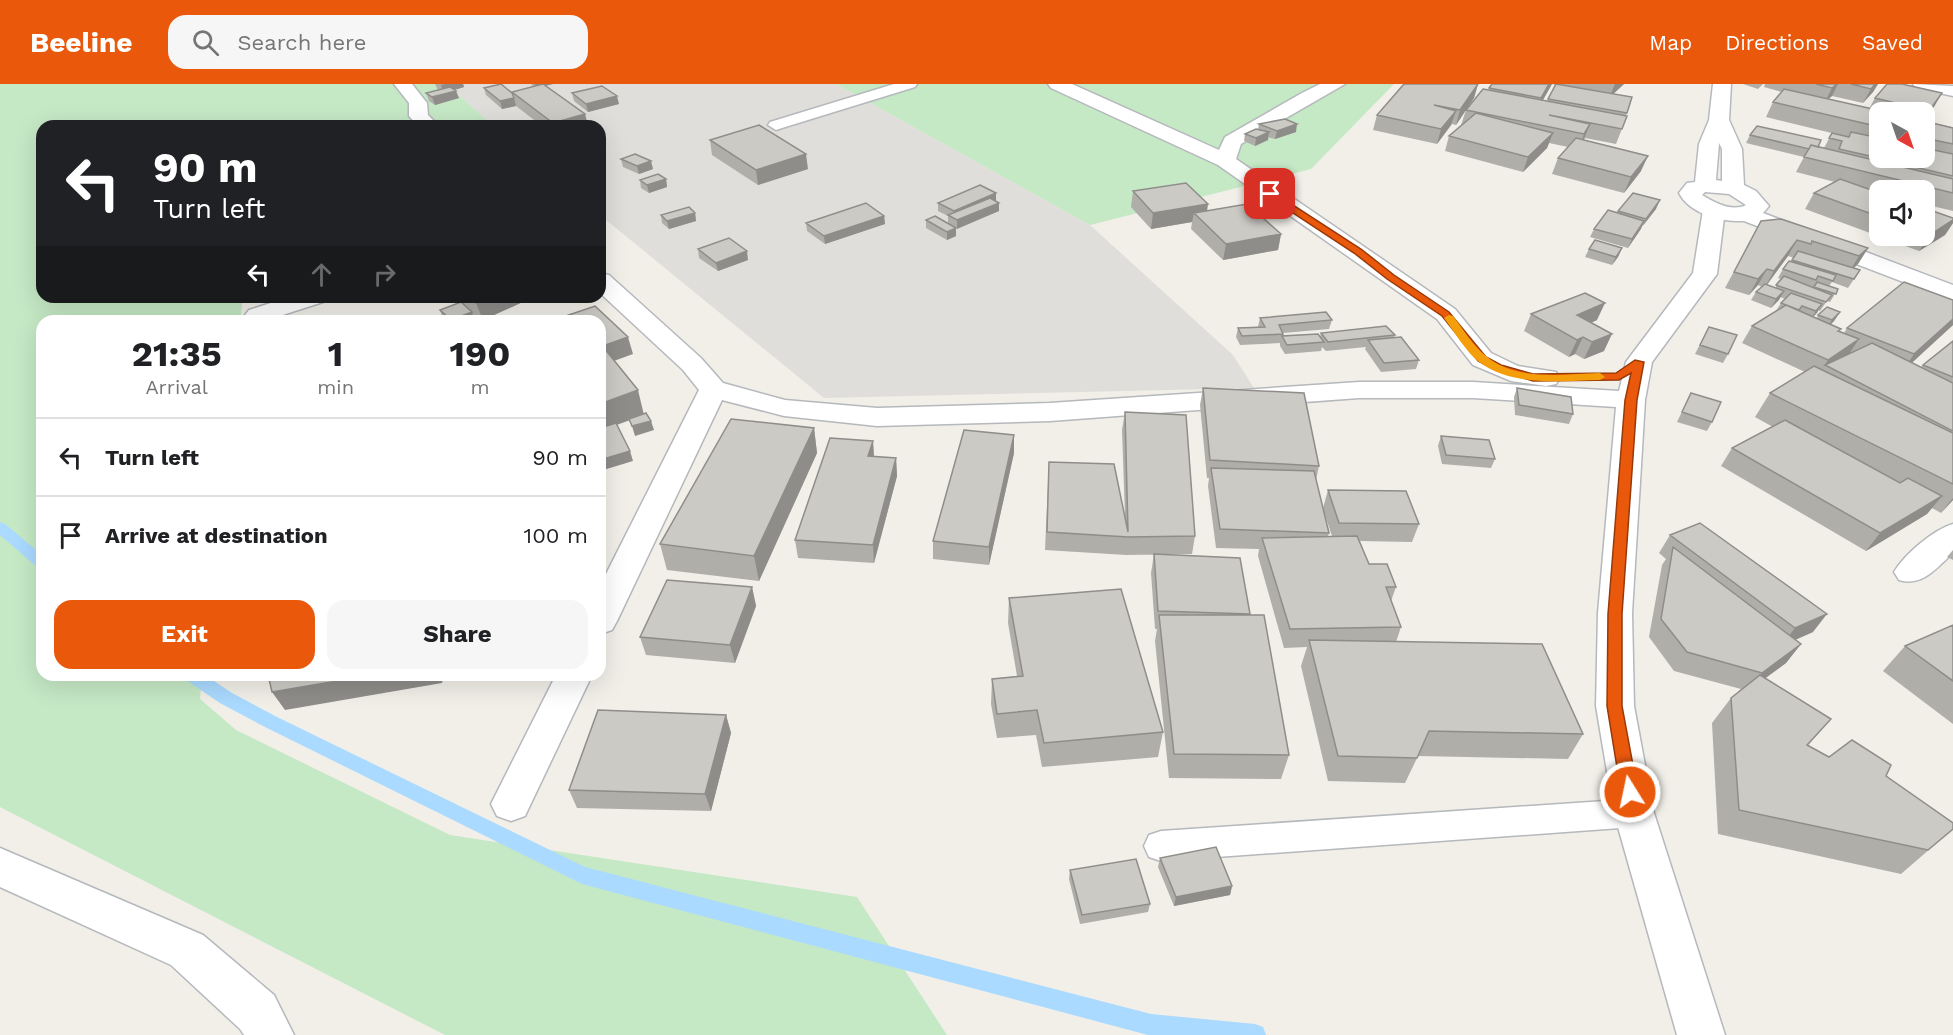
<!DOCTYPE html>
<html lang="en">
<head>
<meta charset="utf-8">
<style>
	body { margin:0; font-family:"Work Sans",sans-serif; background:#f6f6f6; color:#202124; height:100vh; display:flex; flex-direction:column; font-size:22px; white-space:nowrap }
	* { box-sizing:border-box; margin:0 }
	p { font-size:20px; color:#757577 }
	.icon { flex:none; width:33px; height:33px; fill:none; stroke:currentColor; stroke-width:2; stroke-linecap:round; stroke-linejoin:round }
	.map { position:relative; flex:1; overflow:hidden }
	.sheet { position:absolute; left:36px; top:231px; width:570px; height:366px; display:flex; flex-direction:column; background:#fff; border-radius:18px; box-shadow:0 6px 24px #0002 }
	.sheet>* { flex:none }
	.top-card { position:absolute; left:36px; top:36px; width:570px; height:183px; border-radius:18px; box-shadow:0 6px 24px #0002; background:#202124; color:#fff; overflow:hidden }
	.needle { width:39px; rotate:140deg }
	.fabs { position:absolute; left:1869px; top:18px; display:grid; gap:12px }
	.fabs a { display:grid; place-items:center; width:66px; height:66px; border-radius:12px; background:#fff; box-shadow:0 6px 24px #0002; font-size:30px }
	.pin { position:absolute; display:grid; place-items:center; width:51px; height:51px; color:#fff; margin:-26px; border-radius:12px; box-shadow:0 3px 9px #0006 }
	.me { position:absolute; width:66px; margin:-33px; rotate:350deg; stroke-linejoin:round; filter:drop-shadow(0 0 4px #0008) }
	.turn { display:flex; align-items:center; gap:21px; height:126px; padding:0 18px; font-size:27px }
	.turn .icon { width:78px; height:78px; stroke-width:2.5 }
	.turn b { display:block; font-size:42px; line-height:51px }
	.lanes { display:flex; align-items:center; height:57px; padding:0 18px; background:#0003; justify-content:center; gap:30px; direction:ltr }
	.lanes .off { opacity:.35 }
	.eta { display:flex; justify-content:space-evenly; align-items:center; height:102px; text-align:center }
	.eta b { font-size:36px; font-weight:700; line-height:42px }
	.button { display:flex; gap:12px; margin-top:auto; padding:12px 18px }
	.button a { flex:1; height:69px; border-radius:18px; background:#ea580c; color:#fff; font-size:24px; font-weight:700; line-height:69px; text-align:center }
	.button a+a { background:#f6f6f6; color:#202124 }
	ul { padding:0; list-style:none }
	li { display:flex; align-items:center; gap:18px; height:78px; padding:0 18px; border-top:2px solid #e0e0e0 }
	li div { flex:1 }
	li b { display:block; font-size:22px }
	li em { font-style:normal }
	header { display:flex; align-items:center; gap:36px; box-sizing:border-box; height:84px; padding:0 30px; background:#ea580c; color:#fff }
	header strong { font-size:28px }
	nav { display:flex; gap:33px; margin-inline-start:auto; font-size:21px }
	.search { width:420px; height:54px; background:#f6f6f6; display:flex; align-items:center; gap:15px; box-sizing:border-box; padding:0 21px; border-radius:18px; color:#757577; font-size:22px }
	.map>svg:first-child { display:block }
</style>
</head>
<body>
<header>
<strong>Beeline</strong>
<div class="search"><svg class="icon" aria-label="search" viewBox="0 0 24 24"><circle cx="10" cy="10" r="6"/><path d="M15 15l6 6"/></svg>Search here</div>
<nav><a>Map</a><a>Directions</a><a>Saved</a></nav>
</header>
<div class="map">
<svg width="1953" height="951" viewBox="0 0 1953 951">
	<rect width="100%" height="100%" fill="#f1efe8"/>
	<!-- industrial -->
	<path fill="#e0deda" d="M446 0H836L1090 141 1233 271 1254 304 824 314 600 131V42H494Z"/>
	<!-- green -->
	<path fill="#c5e8c5" d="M0 0H446L494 42H42V213H243L240 237H42V591H202L200 615 236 646 450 751 857 813 947 951H445L0 723Z
		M836 0H1394L1311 85 1090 141Z"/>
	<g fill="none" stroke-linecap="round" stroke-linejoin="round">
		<!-- stream -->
		<path fill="#aadaff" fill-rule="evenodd" d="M0 438 5 440 42 471V484L37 483 0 451Z
			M184 591H205L232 609 277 633 585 783 1151 930 1255 940 1263 943 1266 951H1148L582 800 265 643 220 619 186 596Z"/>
		<!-- lane casing -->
		<g stroke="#b5b8bc" stroke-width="3">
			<path id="lane" d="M894 0H917L915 3 782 44 776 46 768 41 770 38Z
				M1634 715 1646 719 1651 729 1646 739 1634 743 1161 777 1149 773 1144 762 1149 751 1161 747Z"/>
		</g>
		<!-- street casing -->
		<g stroke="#b5b8bc" stroke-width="3">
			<path id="street" d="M394 0H412L427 19 428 31 439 42H418L409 32V19Z
				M1048 0H1072L1219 66 1225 53 1302 9 1320 0H1345L1241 60 1236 75 1455 225 1491 269 1518 282 1556 288 1560 294 1556 300 1546 302 1511 297 1473 281 1437 235 1218 81 1051 4Z
				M1913 0 1953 2V12L1916 4Z
				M1714 119 1722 121 1725 126 1717 190 1652 278 1645 316 1632 529 1634 622 1654 729 1725 951H1677L1614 729 1596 622 1598 529 1616 323 1473 314H1359L1050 337 877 342 784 332 722 316 617 537 612 546 600 550V502L699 306 683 286 600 209V189L609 191 701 274 723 299 785 316 877 324 1050 319 1359 298H1473L1619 307 1626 278 1693 189 1703 126 1706 121Z
				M289 213H326L323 218 264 237 249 236 245 231 249 226Z
				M1953 440V469C1936 484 1923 503 1899 496L1894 488C1905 470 1933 446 1953 440Z
				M556 591H592L525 732 511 737 497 732 491 720Z
				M0 764 203 851 274 911 294 951H244L240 945 171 881 0 803Z"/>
		</g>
		<!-- secondary casing -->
		<g stroke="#b6babf" stroke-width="3">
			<path id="secondary" d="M1713 0H1731L1729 36 1742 65 1744 101 1756 107 1769 122 1763 129 1953 201V217L1744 137C1721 138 1690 130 1679 109L1687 99 1695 98 1699 60 1709 36ZM1719 59 1722 65V97L1716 96ZM1705 108 1729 110 1746 121C1732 128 1715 119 1702 111Z"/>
		</g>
		<!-- lane -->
		<use href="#lane" fill="#fff" fill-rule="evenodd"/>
		<!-- street -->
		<use href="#street" fill="#fff" fill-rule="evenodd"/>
		<!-- secondary -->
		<use href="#secondary" fill="#fff" fill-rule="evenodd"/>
	</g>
	<!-- wall -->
	<path fill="#afaea9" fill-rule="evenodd" d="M435 0H463L464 3 454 6 459 14 435 21 429 17 426 9 438 6Z
		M531 0H553L545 2 585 30 588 42H542L516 22 502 25 486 11 484 4 512 9 534 3Z
		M1478 0 1474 14 1456 41 1452 40 1437 60 1373 46 1377 31Z
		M1492 0H1552L1543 16 1547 17 1555 1 1552 0H1624L1613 10 1632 13 1626 32H1627L1616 60 1585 54 1584 56 1641 87 1624 109 1552 90 1558 74 1568 63 1549 59 1547 64 1523 88 1445 67 1449 52 1462 41H1461L1466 26 1489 6Z
		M1743 0H1763L1758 5Z
		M1765 0H1878L1873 8 1863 19 1832 12 1828 15 1869 25 1875 14 1934 23 1924 35V28H1880V74L1892 77 1890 80 1896 81 1900 74H1924V37L1952 43H1953V127L1924 120V106H1880V152H1924V124L1953 134V139L1945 151 1919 167 1805 125 1814 109 1835 98 1796 88 1804 73 1746 59 1750 51 1824 64 1832 49 1848 53 1766 33 1773 18 1782 8 1764 3Z
		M572 9 619 20 588 28 574 17Z
		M1259 40 1296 48 1275 55 1268 53V56L1255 62 1244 57 1245 50 1258 45Z
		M710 56 808 85 758 101 712 71Z
		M621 75 653 85 639 90 623 83Z
		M666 95 667 103 649 109 641 104 640 96Z
		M1133 107 1207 127 1281 150 1278 166 1223 176 1191 145 1192 138 1151 145 1131 123Z
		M996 117 999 119V127L956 144V152L947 156 926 144V136L948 139V132L938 127V119Z
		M1656 125 1641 143 1628 164 1590 153 1594 145 1617 129 1618 127Z
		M695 129 696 137 669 145 662 139 661 131Z
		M884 132 885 140 825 160 807 147 806 139Z
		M1761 137 1868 164 1858 180 1854 184 1860 186 1848 204 1832 198 1829 202 1838 205 1830 218 1827 217 1820 227 1818 226 1813 233 1817 234 1818 231 1840 228 1834 237 1831 240 1840 247 1844 249 1847 244 1953 216V241L1911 279 1921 283 1923 281 1953 257V416L1941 429 1932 424 1927 430 1866 467 1721 382 1732 364 1773 343 1755 333 1770 309 1805 288 1742 259 1752 242 1776 227 1781 219 1785 215 1780 213 1771 224 1751 216 1756 208 1762 203 1758 201 1749 211 1725 204ZM1788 172 1794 174 1791 178 1783 185 1778 194 1781 195 1775 204 1767 201Z
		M1622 164 1618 173 1612 181 1585 173 1589 165Z
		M698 165 748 176 718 187 699 174Z
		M446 213H524L525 217 483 236 472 230 475 237H445L443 235 440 226 456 220Z
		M1531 230 1597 236 1591 239 1604 267 1584 275 1575 270 1569 273 1524 247Z
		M1260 234 1332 236 1329 245 1283 249V252L1320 253 1321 249 1395 251 1394 254 1419 276 1416 285 1381 288 1365 265 1366 263 1326 267 1322 263 1321 267 1285 270 1280 262V259L1240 261 1236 253 1238 244 1258 243Z
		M1709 243 1728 270 1723 279 1695 270Z
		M1203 304 1319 382 1316 396 1323 424 1328 406 1419 440 1412 458 1360 457 1369 480 1396 503 1391 517 1401 543 1396 558 1583 650 1568 675 1418 672 1405 699 1328 697 1301 582 1307 563 1284 564 1258 472 1259 465 1216 464 1208 402 1209 394H1207L1200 321ZM1323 425 1332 452H1328L1329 449Z
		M1517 304 1573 330 1569 340 1515 331 1514 313Z
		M1691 309 1712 338 1707 347 1677 338Z
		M1125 328 1195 452 1192 470 1126 471 1045 466 1049 378 1125 432 1122 346Z
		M814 344 817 369 759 497 667 486 660 460Z
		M1441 352 1495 375 1491 384 1442 380 1438 362Z
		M873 357 874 373 896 374 897 392 874 479 798 474 795 456Z
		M1014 369 989 481 933 475V457Z
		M1670 451 1813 548 1795 556 1801 560 1786 579 1765 594 1808 661 1829 673 1886 692 1953 745 1901 790 1718 750 1712 639 1731 614 1741 605 1674 587 1649 553 1662 481 1666 475 1659 469Z
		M1953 466V476L1947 473Z
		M1154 470 1250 530 1289 671 1281 695 1169 694 1155 557 1157 545H1155L1151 489Z
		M752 503 756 522 735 579 646 571 640 553Z
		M1009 514 1163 648 1158 673 1042 683 1036 651 997 654 991 620 992 595 1017 592 1008 539Z
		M1953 541V640L1883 587 1905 562Z
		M726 631 731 649 711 727 577 724 569 706Z
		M1160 774 1232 802 1230 811 1174 822 1158 783Z
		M1070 786 1150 820 1148 828 1080 840 1069 795Z"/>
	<!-- shaded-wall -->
	<path fill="#8f8d8a" d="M446 0H463L464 3 444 9 441 1Z
		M535 0H553L536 4Z
		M1478 0 1474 14 1456 41 1460 26Z
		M1549 0H1552L1536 28 1541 14Z
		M1615 0H1624L1609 14Z
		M1837 0H1838L1832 12 1825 18 1832 4Z
		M1875 0H1878L1873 8 1863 19 1871 5Z
		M456 7 459 14 435 21 432 13Z
		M1942 9 1934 23 1924 35 1929 27Z
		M617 12 619 20 588 28 586 20Z
		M514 14 516 22 502 25 500 17Z
		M1456 27 1451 41 1437 60 1441 45Z
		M585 30 588 42H554L553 39Z
		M1297 40 1296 48 1275 55 1277 47Z
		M1590 40 1584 55 1579 65 1584 50Z
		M1269 48 1268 56 1255 62 1256 54Z
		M1553 49 1547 64 1523 88 1528 73Z
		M806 70 808 85 758 101 756 86Z
		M1648 72 1641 87 1624 109 1631 93Z
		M651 77 653 85 639 90 637 82Z
		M666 95 667 103 649 109 647 101Z
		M996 109V118L954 135V127Z
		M1660 116 1656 125 1642 143 1646 135Z
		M999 119V127L957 145V136Z
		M1208 120 1206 136 1194 129 1192 138 1151 145 1153 129Z
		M695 129 696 137 669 145 667 137Z
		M884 132 885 140 825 160 824 152Z
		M1953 136V139L1945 151 1919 167 1930 151Z
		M1644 137 1641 145 1628 164 1632 155Z
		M956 144V152L947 156V148Z
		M1281 150 1278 166 1223 176 1226 160Z
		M1797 156 1788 172 1765 203 1774 187Z
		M1622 164 1618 173 1612 181 1616 173Z
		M1868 164 1858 180 1849 188 1859 172Z
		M747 167 748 176 718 187 716 179Z
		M1767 185 1758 201 1749 211 1758 195Z
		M1784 207 1779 216 1771 224 1776 215Z
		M491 213H524L525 217 483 236 476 219Z
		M536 213H547L537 217Z
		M1605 219 1597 236 1569 248 1577 231Z
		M1822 220 1817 229 1810 236 1816 227Z
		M472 228 475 237H451V236Z
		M1840 228 1834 237 1826 245 1832 236Z
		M1953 235V241L1902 288 1914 270Z
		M1612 250 1604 267 1584 275 1592 258Z
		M628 253 633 270 600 282V263Z
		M1583 253 1575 270 1569 273 1577 256Z
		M1859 255 1847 273 1825 281 1817 293 1828 276Z
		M638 306 644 331 600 347V320Z
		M651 337 654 346 635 352 632 342Z
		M814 344 817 369 759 497 754 472Z
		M1014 351V369L989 481V463Z
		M873 357 874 375 868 372Z
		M630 367 633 377 600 387V376Z
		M896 374 897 392 874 479 873 461Z
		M1942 412 1927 430 1866 467 1880 449Z
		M1953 414V416L1941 429Z
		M752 503 756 522 735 579 730 561Z
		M1827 530 1813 548 1781 562 1795 544Z
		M1801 560 1786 579 1748 607 1762 589Z
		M372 591H444L442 599 285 626 272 608Z
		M726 631 731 649 711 727 705 710Z
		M1831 635 1809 660 1785 685 1807 661Z
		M1232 802 1230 811 1174 822 1176 813Z"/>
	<!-- building -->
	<path fill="#cccac5" stroke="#8f8d8a" stroke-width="1.5" d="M501 0 512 9 514 14 500 17 484 4Z
		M543 0 585 30 553 39 512 8Z
		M1404 0H1478L1460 26 1434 21 1456 27 1441 45 1377 31Z
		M1492 0H1549L1541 14 1489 4Z
		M1556 0 1632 13 1627 29 1548 15Z
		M1816 0H1837L1832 4Z
		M1851 0H1875L1871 5Z
		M1887 0H1902L1942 9 1929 27 1875 14Z
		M602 2 617 12 586 20 572 9Z
		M450 3 456 7 432 13 426 9Z
		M1483 5 1627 32 1622 45 1549 31 1590 40 1584 50 1466 26Z
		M1784 5 1886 28H1880V43L1773 18Z
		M1476 29 1553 49 1528 73 1449 52Z
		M1285 35 1297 40 1277 47 1259 40Z
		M1924 37 1953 44V60L1924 54Z
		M759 41 806 70 756 86 710 56Z
		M1757 42 1821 56 1818 63 1811 61 1809 65 1750 51Z
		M1256 45 1269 48 1256 54 1245 50Z
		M1851 48 1880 54V74H1893L1892 77 1839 65 1842 57 1829 54 1832 49 1849 53Z
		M1576 54 1648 72 1631 93 1558 74Z
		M1811 61 1953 95V109L1804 73Z
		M1924 64 1953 70V92L1898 79 1901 74H1924Z
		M635 70 651 77 637 82 621 75Z
		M658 90 666 95 647 101 640 96Z
		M1840 95 1880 109V133L1814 109Z
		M1186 99 1208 120 1153 129 1133 107Z
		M980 101 996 109 954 127 938 119Z
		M1633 109 1660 116 1646 135 1618 127Z
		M990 114 999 119 957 136 948 131Z
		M866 119 884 132 824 152 806 139Z
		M1247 120 1281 150 1226 160 1194 129Z
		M689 123 695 129 667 137 661 131Z
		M1924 124 1953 134V136L1930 151 1924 149Z
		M1608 126 1644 137 1632 155 1594 145Z
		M935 132 956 144 947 148 926 136Z
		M1781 135 1868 164 1859 172 1812 157 1811 160 1797 156 1774 187 1767 185 1758 195 1734 188 1761 137Z
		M729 154 747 167 716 179 698 165Z
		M1595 156 1622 164 1616 173 1589 165Z
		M1798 167 1860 186 1854 195 1792 176Z
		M1789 177 1836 191 1833 197 1818 192 1816 196 1783 185Z
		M1784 192 1832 211 1826 218 1776 201Z
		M1817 198 1838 205 1836 210 1814 203Z
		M1904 198 1953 216V235L1914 270 1847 244Z
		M1765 200 1784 207 1776 215 1756 208Z
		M1585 209 1605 219 1577 231 1612 250 1592 258 1583 253 1577 256 1531 230Z
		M1791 209 1822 220 1816 227 1802 222 1799 226 1781 219Z
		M466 213H491L476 219Z
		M461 218 472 228 451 236 440 226Z
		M1786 221 1841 245 1838 247 1859 255 1828 276 1752 242Z
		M595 222 628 253 600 263V237H551Z
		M1827 223 1840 228 1832 236 1818 231Z
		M1326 228 1332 236 1279 241 1283 250 1242 252 1238 244 1265 243 1260 234Z
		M1386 242 1395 251 1328 258 1321 249Z
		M1709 243 1737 251 1728 270 1700 261Z
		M1318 250 1324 258 1287 261 1282 252Z
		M1401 253 1419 276 1384 279 1368 256Z
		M1953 257V293L1923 281Z
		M1872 259 1953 299V347L1825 281Z
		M604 264 638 306 600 320V266Z
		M1814 282 1953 349V400L1770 309Z
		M1203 304 1304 309 1319 382 1210 376Z
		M1517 304 1571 313 1573 330 1519 321Z
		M1691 309 1721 318 1712 338 1682 328Z
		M1125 328 1186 331 1195 452 1128 453 1047 448 1049 378 1114 380 1128 448Z
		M646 329 651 337 632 342 629 335Z
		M731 335 814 344 754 472 660 460Z
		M1785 336 1900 399 1908 394 1942 412 1880 449 1732 364Z
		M616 339 630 367 600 376V344Z
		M964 346 1014 351 989 463 933 457Z
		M1441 352 1489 356 1495 375 1446 371Z
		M830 354 873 357 868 372 896 374 873 461 795 456Z
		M1211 384 1314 387 1329 449 1220 445Z
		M1328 406 1406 407 1419 440 1339 439Z
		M1700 439 1827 530 1795 544 1670 451Z
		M1357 452 1369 480H1387L1396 503H1386L1401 543 1290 545 1262 454Z
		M1673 463 1801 560 1762 589 1687 568 1661 535Z
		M1154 470 1240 474 1250 530 1158 527Z
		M667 496 752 503 730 561 640 553Z
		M1121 505 1163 648 1044 659 1037 626 997 630 992 595 1023 592 1009 514Z
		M1159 531H1264L1289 671 1174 670Z
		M1953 541V597L1905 562Z
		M1309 556 1542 560 1583 650 1429 647 1417 674 1338 672Z
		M268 591H372L272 608Z
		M1760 591 1831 635 1807 661 1829 673 1852 656 1891 681 1886 692 1953 739V745L1928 766 1739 726 1731 614Z
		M598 626 726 631 705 710 569 706Z
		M1216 763 1232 802 1176 813 1160 774Z
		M1136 775 1150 820 1082 831 1070 786Z"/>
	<!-- route -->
	<path fill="#ea580c" stroke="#983908" stroke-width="1.5" d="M1267 108H1273L1361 165 1394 191 1449 228 1486 273 1501 281 1533 290 1616 289 1635 276 1644 278 1637 316 1622 530V622L1638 708 1636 713H1624L1621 708 1607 622 1608 530 1625 316 1631 289 1619 296 1533 297 1493 285 1478 277 1442 232 1387 195 1354 169 1267 112Z"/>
	<!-- slow -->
	<path fill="#f59e0b" d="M1449 231 1453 232C1463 245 1473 262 1486 272 1517 298 1563 290 1600 289L1605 293 1600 296C1560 297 1513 303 1479 278 1466 268 1454 247 1444 234Z"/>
</svg>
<div class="fabs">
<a><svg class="needle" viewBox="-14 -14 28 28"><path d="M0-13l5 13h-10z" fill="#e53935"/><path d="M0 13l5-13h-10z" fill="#757577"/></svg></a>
<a><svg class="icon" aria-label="sound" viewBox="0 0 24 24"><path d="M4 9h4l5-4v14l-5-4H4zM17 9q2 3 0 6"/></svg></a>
</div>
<div class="pin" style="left:1270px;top:110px;background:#d93025"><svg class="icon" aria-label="arrive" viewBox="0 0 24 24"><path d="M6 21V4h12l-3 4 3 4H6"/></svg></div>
<svg class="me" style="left:1630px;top:708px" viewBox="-20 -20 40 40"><circle r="17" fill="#ea580c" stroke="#fff" stroke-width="3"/><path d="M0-11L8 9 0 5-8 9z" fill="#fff"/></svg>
<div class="top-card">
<div class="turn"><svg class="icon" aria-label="left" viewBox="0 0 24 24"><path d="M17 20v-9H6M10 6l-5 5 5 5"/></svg><div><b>90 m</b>Turn left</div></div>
<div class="lanes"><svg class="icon" aria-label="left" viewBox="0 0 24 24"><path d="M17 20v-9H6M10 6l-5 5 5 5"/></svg><svg class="icon off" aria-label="ahead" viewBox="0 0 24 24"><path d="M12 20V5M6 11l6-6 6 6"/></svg><svg class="icon off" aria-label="right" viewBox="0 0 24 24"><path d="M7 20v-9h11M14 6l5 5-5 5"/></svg></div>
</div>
<section class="sheet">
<div class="eta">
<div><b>21:35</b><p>Arrival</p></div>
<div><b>1</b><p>min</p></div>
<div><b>190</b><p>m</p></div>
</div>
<ul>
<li><svg class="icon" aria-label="left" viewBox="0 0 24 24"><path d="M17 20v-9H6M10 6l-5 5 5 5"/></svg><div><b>Turn left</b></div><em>90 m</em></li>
<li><svg class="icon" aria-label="arrive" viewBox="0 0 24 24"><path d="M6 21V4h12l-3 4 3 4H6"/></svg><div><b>Arrive at destination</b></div><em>100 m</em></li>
</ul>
<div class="button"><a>Exit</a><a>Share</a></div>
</section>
</div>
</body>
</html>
